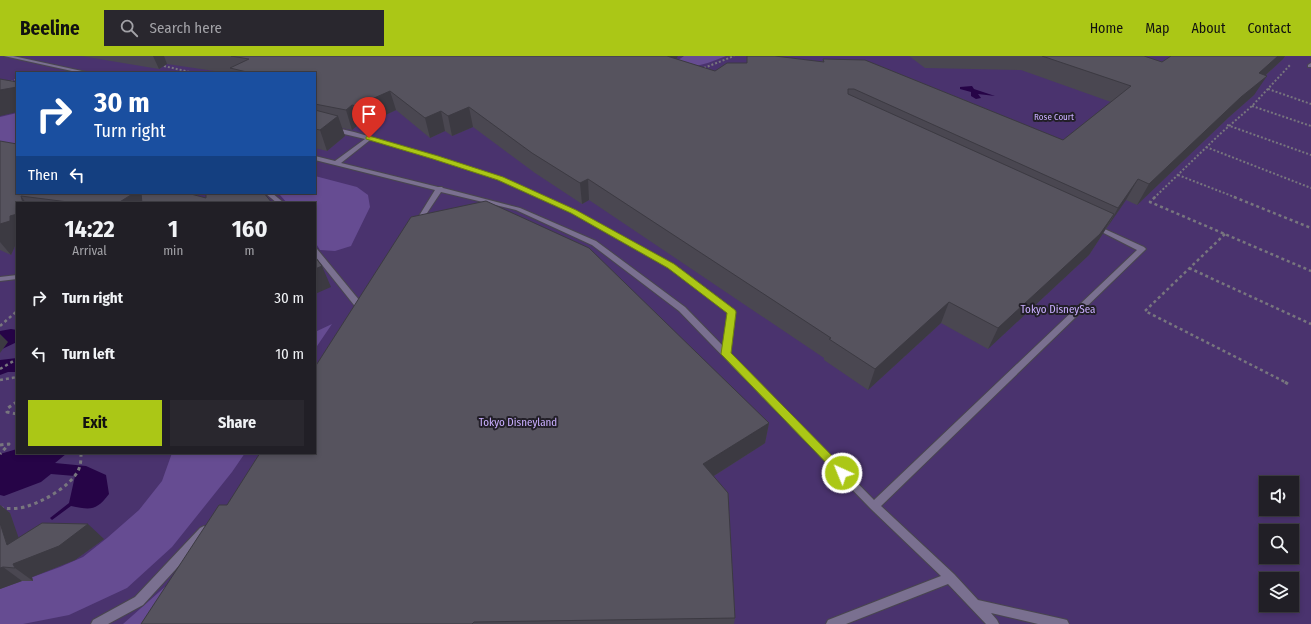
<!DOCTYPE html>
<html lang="en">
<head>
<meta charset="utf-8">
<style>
	body { margin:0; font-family:"Fira Sans Condensed",sans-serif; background:#29272e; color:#f1f3f6; height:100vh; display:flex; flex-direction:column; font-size:15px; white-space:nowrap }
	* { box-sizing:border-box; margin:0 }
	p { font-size:13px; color:#a2a2a7 }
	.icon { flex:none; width:22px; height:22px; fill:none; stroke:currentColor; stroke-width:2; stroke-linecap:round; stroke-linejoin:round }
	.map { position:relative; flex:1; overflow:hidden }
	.side { position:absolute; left:16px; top:146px; width:300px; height:252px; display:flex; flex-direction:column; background:#211f26; border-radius:0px; box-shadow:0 2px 6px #0003,0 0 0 1px #3e3d43 }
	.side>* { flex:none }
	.top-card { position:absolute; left:16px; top:16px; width:300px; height:122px; border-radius:0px; box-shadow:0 2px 6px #0003,0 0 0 1px #3e3d43; background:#1a4fa0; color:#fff; overflow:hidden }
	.controls { position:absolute; left:1259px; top:420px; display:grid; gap:8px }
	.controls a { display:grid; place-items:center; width:40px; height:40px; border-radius:0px; background:#211f26; box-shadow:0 2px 6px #0003,0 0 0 1px #3e3d43; font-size:20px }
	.pin { position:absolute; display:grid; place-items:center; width:34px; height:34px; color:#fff; margin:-41px -17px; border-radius:50% 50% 50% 0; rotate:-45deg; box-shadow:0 0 4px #0007 }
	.pin .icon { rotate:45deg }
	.me { position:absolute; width:44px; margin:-22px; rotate:316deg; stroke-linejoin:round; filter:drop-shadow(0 0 3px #0008) }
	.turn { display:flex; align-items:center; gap:14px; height:84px; padding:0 12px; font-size:18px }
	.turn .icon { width:52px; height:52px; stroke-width:2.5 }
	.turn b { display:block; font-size:28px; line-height:34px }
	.then { display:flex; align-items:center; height:38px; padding:0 12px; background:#0003; gap:8px; font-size:15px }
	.eta { display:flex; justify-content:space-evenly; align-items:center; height:68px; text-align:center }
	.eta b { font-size:24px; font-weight:700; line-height:28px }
	.primary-button { display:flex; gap:8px; margin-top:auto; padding:8px 12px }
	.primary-button a { flex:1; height:46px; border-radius:0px; background:#abc716; color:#111; font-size:16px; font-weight:700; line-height:46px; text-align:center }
	.primary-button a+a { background:#29272e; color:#f1f3f6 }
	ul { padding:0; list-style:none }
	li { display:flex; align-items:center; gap:12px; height:56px; padding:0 12px }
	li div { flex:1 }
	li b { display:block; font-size:15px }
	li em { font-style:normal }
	header { display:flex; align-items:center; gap:24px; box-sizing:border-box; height:56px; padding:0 20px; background:#abc716; color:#111 }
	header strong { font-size:19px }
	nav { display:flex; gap:22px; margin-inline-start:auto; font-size:14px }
	.search { width:280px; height:36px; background:#29272e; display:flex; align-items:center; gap:10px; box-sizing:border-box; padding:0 14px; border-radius:0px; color:#a2a2a7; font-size:15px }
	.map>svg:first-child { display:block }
</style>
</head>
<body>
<header>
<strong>Beeline</strong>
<div class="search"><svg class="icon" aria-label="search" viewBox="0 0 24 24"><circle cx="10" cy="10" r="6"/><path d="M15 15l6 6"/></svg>Search here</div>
<nav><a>Home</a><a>Map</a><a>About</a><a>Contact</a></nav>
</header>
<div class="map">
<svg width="1311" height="568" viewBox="0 0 1311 568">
	<rect width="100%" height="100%" fill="#2c2932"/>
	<!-- green -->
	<path fill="#4a336e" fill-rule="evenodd" d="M0 0H1311V568H0ZM17 17H315V137H17ZM17 147H315V397H17ZM1266 427H1292V453H1266ZM1266 475H1292V501H1266ZM1266 523H1292V549H1266Z"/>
	<!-- forest -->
	<path fill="#664c92" d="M684 0H726C710 6 690 16 674 7Z
		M17 57V106L0 102V61Z
		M315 120 357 131 368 139 370 151 351 190 335 195 320 194 315 186V147H287L280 139 275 137H315Z
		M332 268 315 293V276Z
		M172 397H245L232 416 172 491 127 532 69 559 23 568H0V525H22L60 511 83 501 107 482 139 454 162 425Z
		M167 529 173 568H123Z"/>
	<!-- water -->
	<path fill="#260447" d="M972 30 974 33 995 40 978 38 981 42 976 43 971 40V36L960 33V31Z
		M11 273 17 274V286L0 294V275Z
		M17 302V316H8L0 319V304Z
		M17 393V397H86L66 398 55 407 86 410 106 419 109 438C96 455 91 454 71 450L52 464 50 462 69 447 75 420 51 418 41 426 4 440 0 439V398Z"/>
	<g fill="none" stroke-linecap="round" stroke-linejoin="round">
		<!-- lane casing -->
		<g stroke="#49464f" stroke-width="2">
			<path id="lane" d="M4 0H13L91 17H81Z
				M1311 7V11H1308V9Z
				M315 67 354 76 437 100 502 122 575 155 674 208 735 254 736 256 730 297 874 444 1137 194 1094 172V170H1098L1144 191 1146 193 1144 195 881 450 954 518 978 544 1063 563 1067 564 1069 568H1038L991 557 997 564 999 568H986L948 528 846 568H826L828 564 941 520 871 453 679 255 592 189 516 154 441 136 419 169H415L414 168 435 134 315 104V100L335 105 365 83 315 71ZM370 84 433 102 498 124 571 157 668 212 728 257 723 290 685 251 596 185 520 152 443 132 442 131H438L341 107Z
				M265 137H272L284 147H277Z
				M315 193H317L364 250 365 252 364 254H358L315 200Z
				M204 470 208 472 209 475 208 478 143 549 108 568H91L93 564 135 541 200 472Z"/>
		</g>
		<!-- street casing -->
		<g stroke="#49464f" stroke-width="2">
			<path id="street" d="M17 219V223L0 225V221Z"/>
		</g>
		<!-- path-far2 -->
		<path stroke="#78767e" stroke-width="2" stroke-dasharray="2 2" stroke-linecap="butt" d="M164 10 194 17
			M704 12 734 0
			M11 26 17 23
			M1268 33 1311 48
			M1252 50 1311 70
			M1227 69 1311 99
			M1206 91 1311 132
			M1178 119 1237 142
			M1154 142 1220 78 1252 50 1290 9"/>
		<!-- path-far1 -->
		<path stroke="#78767e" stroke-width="2.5" stroke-dasharray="3 3" stroke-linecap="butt" d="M1155 141 1150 146 1311 215
			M1234 141 1311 172
			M1225 178 1145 255 1287 327
			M1189 212 1311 268
			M0 270 17 255
			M0 313 17 303
			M0 324 17 321"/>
		<!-- path -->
		<path stroke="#78767e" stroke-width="3" stroke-dasharray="3.5 3.5" stroke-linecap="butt" d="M1285 326 1288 328
			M17 348 15 347 8 352 7 356 17 358
			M0 389 9 388 0 398
			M0 452C9 453 19 453 28 450 44 445 69 431 78 415 81 409 81 403 81 397"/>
		<!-- lane -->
		<use href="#lane" fill="#7a7090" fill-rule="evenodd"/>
		<!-- street -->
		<use href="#street" fill="#7a7090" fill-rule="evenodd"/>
	</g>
	<!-- wall -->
	<path fill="#4a4751" d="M81 0H678L676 3 715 15 822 6 823 3 1063 84 1111 46 1021 14 925 12 909 0H1144L1162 6 1171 0H1285L1283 3 1266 19 1254 39 1229 61 1137 149 1126 144 1106 173 1102 179 1089 199 988 293 941 267 868 334 824 304V302L589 144 582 148 535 117 473 71 452 80 445 75 430 82 396 54 362 70 358 69 352 74 342 72 345 80 327 95 315 92V17H228L167 8 159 13Z
		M0 85 17 137 206 142 272 147H17L15 190 11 199 0 194Z
		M769 367 765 387 714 420 735 562 734 568H141L227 449Z
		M0 449 10 457 18 482 104 483 75 504 32 521 33 525H22L0 533Z"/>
	<!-- shaded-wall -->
	<path fill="#3c3a42" d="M153 0H164L167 8 159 13Z
		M666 0H678L666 19Z
		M1278 0H1285L1283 3 1248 35 1267 20 1254 39 1229 61 1137 149 1149 128 1259 17Z
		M17 31V56L0 60V34Z
		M390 35 396 54 362 70 356 50Z
		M352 49 358 69 352 74 346 54Z
		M469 51 473 71 452 80 448 60Z
		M441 55 445 75 430 82 425 62Z
		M338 60 345 80 327 95 320 74Z
		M588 123 589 144 582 148 580 127Z
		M1138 123 1126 144 1106 173 1118 152Z
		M134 137H143L149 147H118Z
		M21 140 26 147H23Z
		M17 158V189L15 190 11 199 0 186V168L10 160Z
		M1114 158 1102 179 1089 199 988 293 998 272Z
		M322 210 331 231 315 238V213Z
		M949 246 941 267 868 334 875 313Z
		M0 278 8 286 0 297Z
		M769 367 765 387 701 428 703 408Z
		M0 449 10 457 26 503 88 468 104 483 75 504 32 521 33 525 15 512 0 467Z
		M3 511 22 525 0 533V512Z"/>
	<!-- building -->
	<path fill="#56535e" stroke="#3c3a42" d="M231 0H667L715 15 727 7H747V0H775L824 6 823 3 865 4 1063 84 1131 30 1042 0H1144L1162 6 1171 0H1278L1259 17 1267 20 1241 41 1149 128 1138 123 1118 152 854 33H848V38L1114 158 1100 178 998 272 949 246 875 313 829 283 831 282 588 123 580 127 532 97 469 51 448 60 441 55 425 62 390 35 356 50 352 49 346 54 315 48V17H246L247 16 230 12 249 3Z
		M0 23 17 26V31L0 34Z
		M315 54 338 60 320 74 315 73Z
		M0 85 17 88V137H134L118 147H76L21 140 23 147H17V158L10 160V165L0 168Z
		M141 137H187L206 142V137H264L272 147H142Z
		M486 145 589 192 769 367 703 408 728 437 735 562 474 566 472 568H141L219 449H227L260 397H315V311L411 161Z
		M315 201 322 210 315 213Z
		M0 467 7 489 42 467 88 468 59 490 13 508 15 512 3 511 0 512Z"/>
	<!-- route -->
	<path fill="#abc716" stroke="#6f810e" d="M369 80 438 100 503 121 576 154 674 208 735 254 736 256 731 297 846 414 848 417 846 420 842 422 839 420 723 300 721 298 727 257 668 212 571 157 498 124 433 103 366 83V81Z"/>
	<g text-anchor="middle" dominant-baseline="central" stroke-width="4" stroke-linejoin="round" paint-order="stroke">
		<!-- far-park labels -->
		<g font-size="9" fill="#caafff" stroke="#221f28">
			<text x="1054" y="61">Rose Court</text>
		</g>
		<!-- park labels -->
		<g font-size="11" fill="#caafff" stroke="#221f28">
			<text x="1058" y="253">Tokyo DisneySea</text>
			<text x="518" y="366">Tokyo Disneyland</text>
		</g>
	</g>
</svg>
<div class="controls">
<a><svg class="icon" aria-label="sound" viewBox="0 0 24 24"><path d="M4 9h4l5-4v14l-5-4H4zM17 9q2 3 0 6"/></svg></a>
<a><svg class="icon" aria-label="search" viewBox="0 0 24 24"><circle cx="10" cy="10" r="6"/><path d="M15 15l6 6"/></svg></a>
<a><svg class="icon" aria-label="layers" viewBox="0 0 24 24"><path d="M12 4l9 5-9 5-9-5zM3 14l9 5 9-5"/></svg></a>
</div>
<div class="pin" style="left:369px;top:82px;background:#d93025"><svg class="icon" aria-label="arrive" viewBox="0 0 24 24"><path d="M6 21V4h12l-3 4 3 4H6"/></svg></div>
<svg class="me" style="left:842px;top:417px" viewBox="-20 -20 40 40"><circle r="17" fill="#abc716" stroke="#fff" stroke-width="3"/><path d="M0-11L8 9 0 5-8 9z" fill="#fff"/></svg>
<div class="top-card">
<div class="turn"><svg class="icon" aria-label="right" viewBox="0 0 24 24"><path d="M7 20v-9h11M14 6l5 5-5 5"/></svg><div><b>30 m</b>Turn right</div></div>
<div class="then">Then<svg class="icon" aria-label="left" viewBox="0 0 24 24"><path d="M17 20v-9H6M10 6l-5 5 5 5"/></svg></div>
</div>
<section class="side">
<div class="eta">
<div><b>14:22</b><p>Arrival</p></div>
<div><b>1</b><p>min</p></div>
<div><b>160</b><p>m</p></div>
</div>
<ul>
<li><svg class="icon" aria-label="right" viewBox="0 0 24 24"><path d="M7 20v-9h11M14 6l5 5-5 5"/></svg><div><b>Turn right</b></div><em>30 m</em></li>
<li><svg class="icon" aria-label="left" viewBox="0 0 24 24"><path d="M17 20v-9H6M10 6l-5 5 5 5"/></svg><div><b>Turn left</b></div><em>10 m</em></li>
</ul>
<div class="primary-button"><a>Exit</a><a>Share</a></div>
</section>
</div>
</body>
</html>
